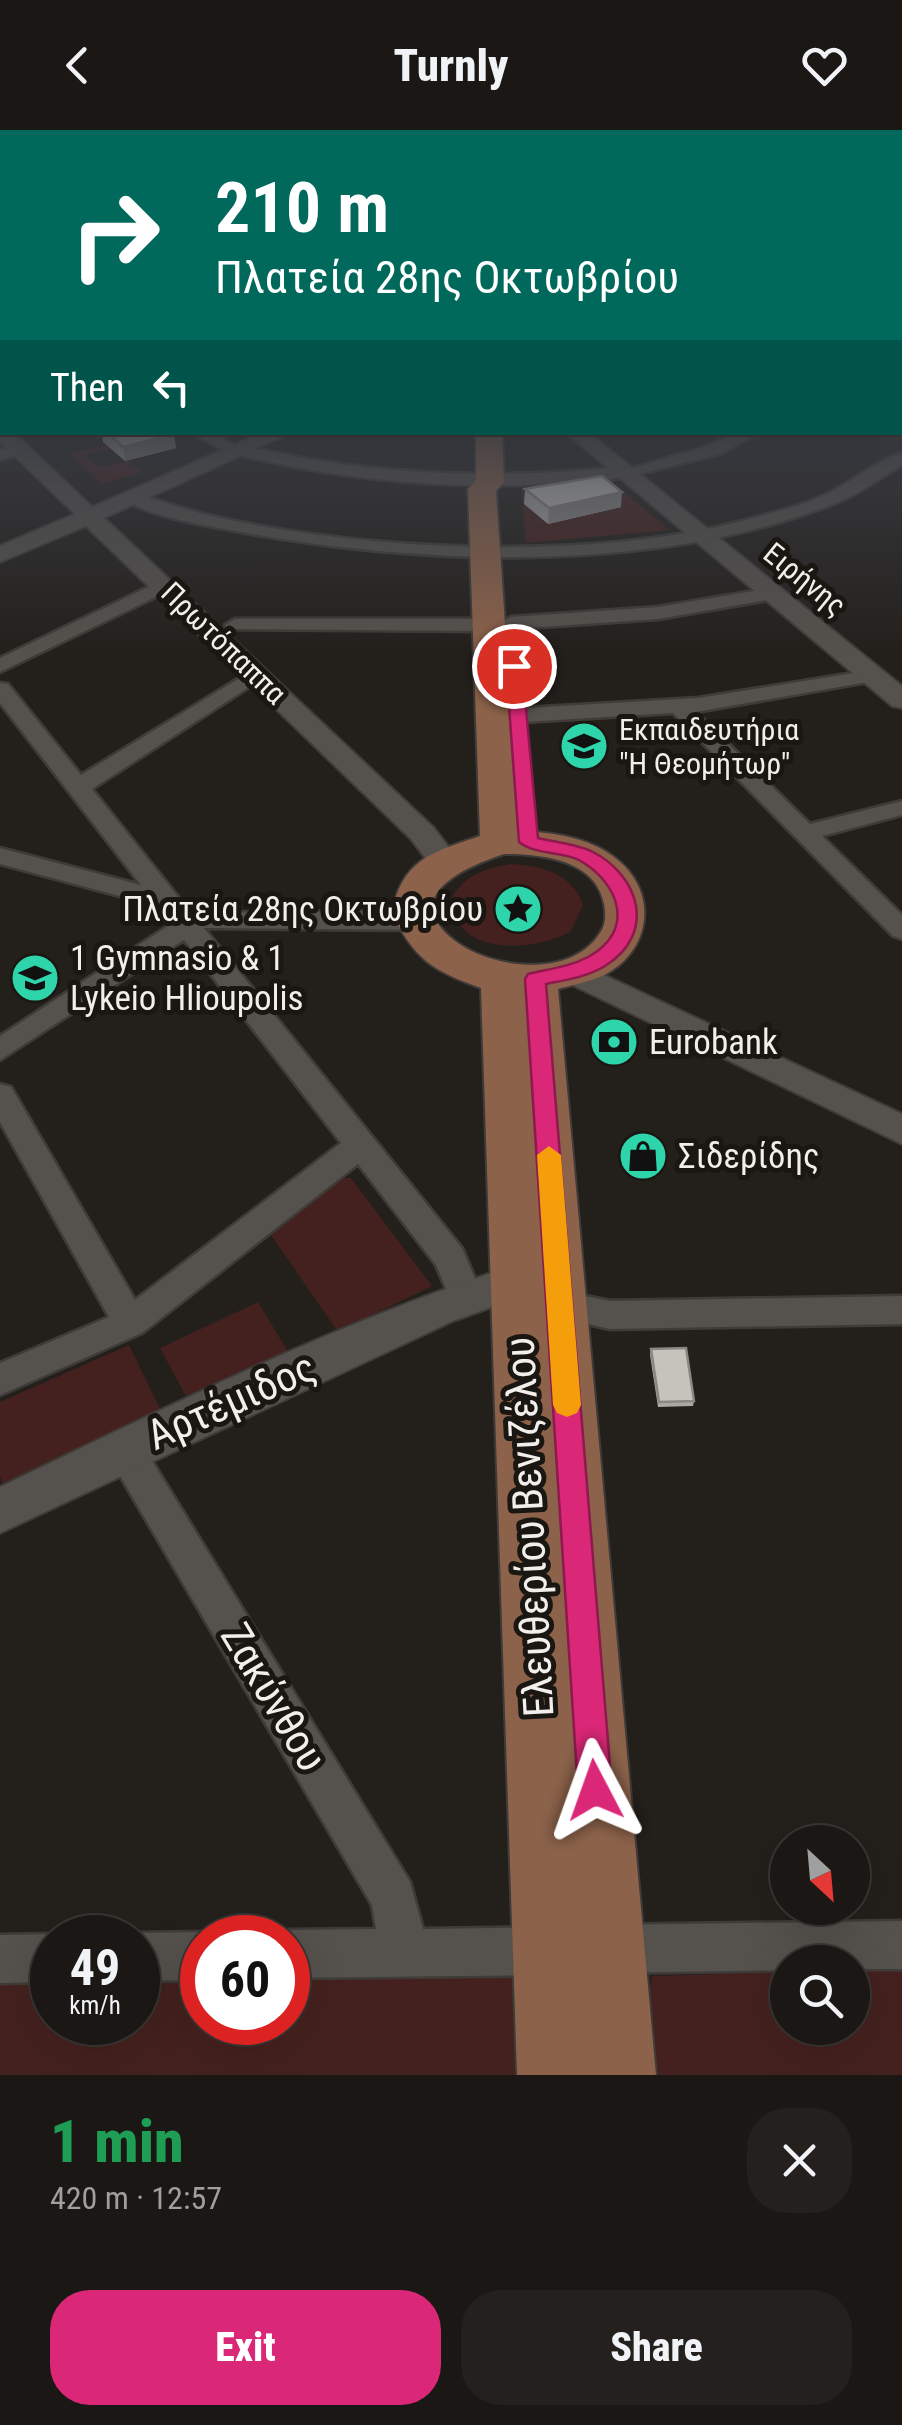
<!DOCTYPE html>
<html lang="en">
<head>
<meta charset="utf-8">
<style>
	body { margin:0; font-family:"Roboto Condensed",sans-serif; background:#23201d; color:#f1f3f6; height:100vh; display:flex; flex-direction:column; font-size:38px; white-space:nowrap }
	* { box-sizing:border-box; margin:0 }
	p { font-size:32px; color:#9f9fa0 }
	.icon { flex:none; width:55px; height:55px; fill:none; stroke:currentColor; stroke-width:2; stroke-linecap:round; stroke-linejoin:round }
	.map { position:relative; height:1945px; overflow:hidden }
	.drawer { display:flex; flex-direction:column; background:#1a1714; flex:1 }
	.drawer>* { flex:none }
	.hud { position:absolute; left:0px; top:0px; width:902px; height:305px; box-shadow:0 10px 40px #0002,0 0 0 2px #383634; background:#00695c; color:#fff; overflow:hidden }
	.needle { width:65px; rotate:154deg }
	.tools { position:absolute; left:770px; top:1695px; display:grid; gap:20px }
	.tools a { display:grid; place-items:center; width:100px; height:100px; border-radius:50%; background:#1a1714; box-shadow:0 10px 40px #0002,0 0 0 2px #383634; font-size:50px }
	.speed { position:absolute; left:30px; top:1785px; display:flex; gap:20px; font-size:50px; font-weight:700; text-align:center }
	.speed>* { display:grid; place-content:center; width:130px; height:130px; border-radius:50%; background:#1a1714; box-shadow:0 10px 40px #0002,0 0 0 2px #383634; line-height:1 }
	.speed small { font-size:25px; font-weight:400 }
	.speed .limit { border:15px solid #d22; background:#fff; color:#111 }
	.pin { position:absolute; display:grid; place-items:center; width:85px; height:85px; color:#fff; margin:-42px; border:5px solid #fff; border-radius:50%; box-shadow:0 2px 10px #0007 }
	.me { position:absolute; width:110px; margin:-55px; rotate:356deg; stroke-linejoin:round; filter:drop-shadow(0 0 8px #0008) }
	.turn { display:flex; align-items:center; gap:35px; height:210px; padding:0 50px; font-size:45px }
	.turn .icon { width:130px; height:130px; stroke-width:2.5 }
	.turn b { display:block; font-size:70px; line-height:85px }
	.then { display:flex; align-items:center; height:95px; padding:0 50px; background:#0003; gap:20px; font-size:38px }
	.round { display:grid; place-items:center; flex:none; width:105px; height:105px; border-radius:40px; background:#23201d }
	.head { display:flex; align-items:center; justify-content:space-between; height:170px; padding:0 50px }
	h1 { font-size:60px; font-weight:800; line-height:75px; color:#1e9e55 }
	.primary-button { display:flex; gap:20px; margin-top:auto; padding:20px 50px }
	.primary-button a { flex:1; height:115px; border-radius:40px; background:#db2777; color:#fff; font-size:40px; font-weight:800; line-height:115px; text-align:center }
	.primary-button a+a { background:#23201d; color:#f1f3f6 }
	header { display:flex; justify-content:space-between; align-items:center; height:130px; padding:0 50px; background:#1a1714; font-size:45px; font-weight:800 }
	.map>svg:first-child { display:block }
</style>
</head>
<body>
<header><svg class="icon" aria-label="back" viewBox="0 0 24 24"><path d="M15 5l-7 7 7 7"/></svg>Turnly<svg class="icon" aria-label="heart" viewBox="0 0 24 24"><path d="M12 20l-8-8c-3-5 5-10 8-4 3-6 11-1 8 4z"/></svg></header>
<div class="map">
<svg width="902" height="1945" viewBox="0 0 902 1945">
	<rect width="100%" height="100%" fill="#231f1b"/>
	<!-- green -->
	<path fill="#44211e" d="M107 315 111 319 87 324V329L100 337 129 331 142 342 102 354 69 324Z
		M610 350 669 400 526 413 521 359Z
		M511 734C543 736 572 743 583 775L571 801C534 823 451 827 452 767 466 744 486 738 511 734Z
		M338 1048H351L432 1156 338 1202 271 1105Z
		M258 1172 289 1223 189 1272 160 1218Z
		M129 1215 164 1287 6 1362 0 1346V1272Z
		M902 1838V1945H647L643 1892 652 1846 787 1842 788 1898H852L853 1840Z
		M515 1841 519 1945H0V1847H52V1892H138V1846L202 1845V1892H288V1844Z"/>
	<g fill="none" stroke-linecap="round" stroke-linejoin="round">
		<!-- minor casing -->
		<g stroke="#3e3b38" stroke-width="5">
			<path id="minor" d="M0 282H2V292H0Z
				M190 302H212L235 316 221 319Z
				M738 302H760L720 324 638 344 630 339 708 316Z
				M18 314 24 315V323L0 330V320Z
				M241 315C368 346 493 350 623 337L631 342C617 353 584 351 564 353 452 360 345 351 235 324L233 320Z
				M902 323V335C881 347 859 364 836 373 659 443 431 436 247 403 216 397 146 387 123 368L132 363C159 370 185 380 212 386 365 421 590 431 742 391 770 383 803 376 829 363 853 351 876 331 902 323Z
				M163 450 173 456 170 460 0 542V528Z
				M772 458 779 460V468L658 489 511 499 501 493 511 487 658 477Z
				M235 489H489L499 495 489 501 228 499 225 495Z
				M256 538 267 544 263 548 92 659 191 783 381 781 423 788 427 794 423 800 204 798 462 1118 484 1170 479 1180 467 1184 455 1180 436 1135 358 1034 142 1203 0 1265V1233L109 1187 0 992V954L11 957 135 1170 341 1013 184 810 0 930V906L171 794 157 776 0 734V718L141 755 0 573V553L8 554 81 645Z
				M872 540 879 542V550L696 582 810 694 902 671V685L822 706 902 785V809L893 806 673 583 493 594 482 587 493 580 698 568Z
				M560 1161 610 1171 902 1166V1194L610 1199 548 1185 543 1175 548 1165Z
				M125 1303 138 1308 410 1752 423 1799 554 1797 571 1804 578 1821 571 1838 554 1845 288 1848V1808L271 1807 288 1800 376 1799 372 1775 112 1332 106 1320 112 1308Z
				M902 1791V1839H852V1832H788V1840L605 1843 588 1836 581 1819 588 1802 605 1795Z
				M202 1802 215 1808H202V1850L138 1851V1808H128L138 1803Z
				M52 1804 60 1808H52V1852L0 1853V1805Z"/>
		</g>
		<!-- tertiary casing -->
		<g stroke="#3e3b38" stroke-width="4">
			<path id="tertiary" d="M0 295 2 302H13L92 377 264 302H292L104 388 433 697 459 730 454 737H432L411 709 86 396 0 432V416L75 384 0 312Z
				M565 302H588L902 556V578L892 576Z
				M574 831 902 984V1014L562 850 557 842 562 834Z
				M503 1139H517L552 1153 558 1165 552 1177 537 1183 503 1173 453 1191 0 1403V1357C164 1278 330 1196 503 1139Z"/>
		</g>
		<!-- primary casing -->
		<g stroke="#3e3b38" stroke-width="4">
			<path id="primary" d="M476 302H502L504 352 496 361 519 701C551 702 588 707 614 727 660 761 652 822 602 846 589 852 572 855 558 859L656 1945H517L481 858C433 841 414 829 392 783 402 729 433 722 480 706L468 359 476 350ZM504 724C540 724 596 729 604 774 606 783 606 795 600 803 571 849 492 839 455 811 397 766 465 737 504 724Z"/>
		</g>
		<!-- minor -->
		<use href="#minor" fill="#55514c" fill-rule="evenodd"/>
		<!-- tertiary -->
		<use href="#tertiary" fill="#55514c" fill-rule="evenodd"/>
		<!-- primary -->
		<use href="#primary" fill="#8c624a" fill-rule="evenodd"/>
	</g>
	<!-- wall -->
	<path fill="#aaa8a2" d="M102 302H173L176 318 125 331 103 312Z
		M525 359 621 377 548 394 524 374Z
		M651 1219 694 1271 693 1276 658 1277 650 1225Z"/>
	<!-- shaded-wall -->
	<path fill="#8b8884" d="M174 304 176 318 125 331 123 317Z
		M622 362 621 377 548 394 549 378Z"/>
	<!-- building -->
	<path fill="#c6c3bc" stroke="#8b8884" stroke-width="2.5" d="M107 302H173L174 304 123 317Z
		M602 346 622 362 549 378 525 359Z
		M686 1218 694 1271 659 1272 651 1219Z"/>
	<!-- sky -->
	<linearGradient id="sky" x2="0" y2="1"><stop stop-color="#13110f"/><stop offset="0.48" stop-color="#3f424a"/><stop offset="1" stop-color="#3f424a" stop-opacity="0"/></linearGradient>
	<rect width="902" height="525" fill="url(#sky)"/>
	<!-- route -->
	<path fill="#db2777" stroke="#8e194d" stroke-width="2.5" d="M514 531 522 536 538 708C554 712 575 714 591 721 640 745 657 804 605 836 587 847 566 850 546 854L612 1660 607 1672 595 1677 583 1672 578 1660 525 849 528 844C549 839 569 837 588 827 636 801 620 753 579 730 561 721 535 725 519 712L506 536Z"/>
	<!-- slow -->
	<path fill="#f59e0b" d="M549 1016 561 1025 581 1275 577 1283 567 1287 557 1283 553 1275 537 1025Z"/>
	<!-- icons -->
	<defs>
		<g id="school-disc" transform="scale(2.5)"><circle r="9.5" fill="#2ed4aa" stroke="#1a1612"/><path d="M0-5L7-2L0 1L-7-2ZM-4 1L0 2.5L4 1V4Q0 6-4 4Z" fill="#111"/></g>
		<g id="sight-disc" transform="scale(2.5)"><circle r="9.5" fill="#2ed4aa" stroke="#1a1612"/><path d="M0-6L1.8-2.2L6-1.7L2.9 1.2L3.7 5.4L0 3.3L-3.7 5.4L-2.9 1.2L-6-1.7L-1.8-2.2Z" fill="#111"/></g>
		<g id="bank-disc" transform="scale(2.5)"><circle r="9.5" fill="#2ed4aa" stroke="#1a1612"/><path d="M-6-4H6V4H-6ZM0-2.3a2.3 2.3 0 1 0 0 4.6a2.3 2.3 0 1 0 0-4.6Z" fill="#111"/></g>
		<g id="shop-disc" transform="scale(2.5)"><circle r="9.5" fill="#2ed4aa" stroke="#1a1612"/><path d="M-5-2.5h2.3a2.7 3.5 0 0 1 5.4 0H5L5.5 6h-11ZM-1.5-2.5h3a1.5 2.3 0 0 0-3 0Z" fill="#111"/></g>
	</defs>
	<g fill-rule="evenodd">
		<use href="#school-disc" x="584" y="616"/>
		<use href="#sight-disc" x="518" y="779"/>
		<use href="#school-disc" x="35" y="848"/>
		<use href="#bank-disc" x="614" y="912"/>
		<use href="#shop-disc" x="643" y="1026"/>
	</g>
	<g text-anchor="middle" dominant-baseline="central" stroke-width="10" stroke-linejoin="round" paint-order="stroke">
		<!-- far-street labels -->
		<g font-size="30" fill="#f1eeeb" stroke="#1a1612">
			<text transform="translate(805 449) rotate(39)">Ειρήνης</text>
			<text transform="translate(224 513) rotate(44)">Πρωτόπαππα</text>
		</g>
		<!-- far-poi labels -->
		<g font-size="30" fill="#f1eeeb" stroke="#1a1612" text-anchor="start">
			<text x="619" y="599">Εκπαιδευτήρια<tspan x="619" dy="34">"Η Θεομήτωρ"</tspan></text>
		</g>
		<!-- poi labels -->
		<g font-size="35" fill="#f1eeeb" stroke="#1a1612" text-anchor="start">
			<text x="483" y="779" text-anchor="end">Πλατεία 28ης Οκτωβρίου</text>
			<text x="70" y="828">1 Gymnasio &amp; 1<tspan x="70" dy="40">Lykeio Hlioupolis</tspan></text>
			<text x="649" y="912">Eurobank</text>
			<text x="678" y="1026">Σιδερίδης</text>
		</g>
		<!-- near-street labels -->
		<g font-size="42" fill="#f1eeeb" stroke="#1a1612">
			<text transform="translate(231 1271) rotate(-24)">Αρτέμιδος</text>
			<text transform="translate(529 1397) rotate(-93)">Ελευθερίου Βενιζέλου</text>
			<text transform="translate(274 1567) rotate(59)">Ζακύνθου</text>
		</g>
	</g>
</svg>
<div class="tools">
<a><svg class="needle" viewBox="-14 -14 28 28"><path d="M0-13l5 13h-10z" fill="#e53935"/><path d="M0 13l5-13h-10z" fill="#9f9fa0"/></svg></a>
<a><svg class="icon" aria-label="search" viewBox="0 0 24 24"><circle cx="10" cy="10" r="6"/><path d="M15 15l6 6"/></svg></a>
</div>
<div class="speed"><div>49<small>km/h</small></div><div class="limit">60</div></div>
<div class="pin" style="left:514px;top:536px;background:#d93025"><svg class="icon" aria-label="arrive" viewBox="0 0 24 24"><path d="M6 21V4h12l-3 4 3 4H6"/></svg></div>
<svg class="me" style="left:595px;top:1660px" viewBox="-20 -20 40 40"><path d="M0-17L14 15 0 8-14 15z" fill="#db2777" stroke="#fff" stroke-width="4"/></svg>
<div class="hud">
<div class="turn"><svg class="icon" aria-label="right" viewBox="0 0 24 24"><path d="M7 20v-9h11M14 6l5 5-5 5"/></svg><div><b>210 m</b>Πλατεία 28ης Οκτωβρίου</div></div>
<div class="then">Then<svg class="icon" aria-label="left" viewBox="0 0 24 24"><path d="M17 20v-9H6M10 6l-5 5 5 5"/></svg></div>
</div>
</div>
<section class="drawer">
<div class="head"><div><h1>1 min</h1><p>420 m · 12:57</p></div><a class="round"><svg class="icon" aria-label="close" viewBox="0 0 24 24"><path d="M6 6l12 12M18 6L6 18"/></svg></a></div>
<div class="primary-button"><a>Exit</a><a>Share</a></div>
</section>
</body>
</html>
